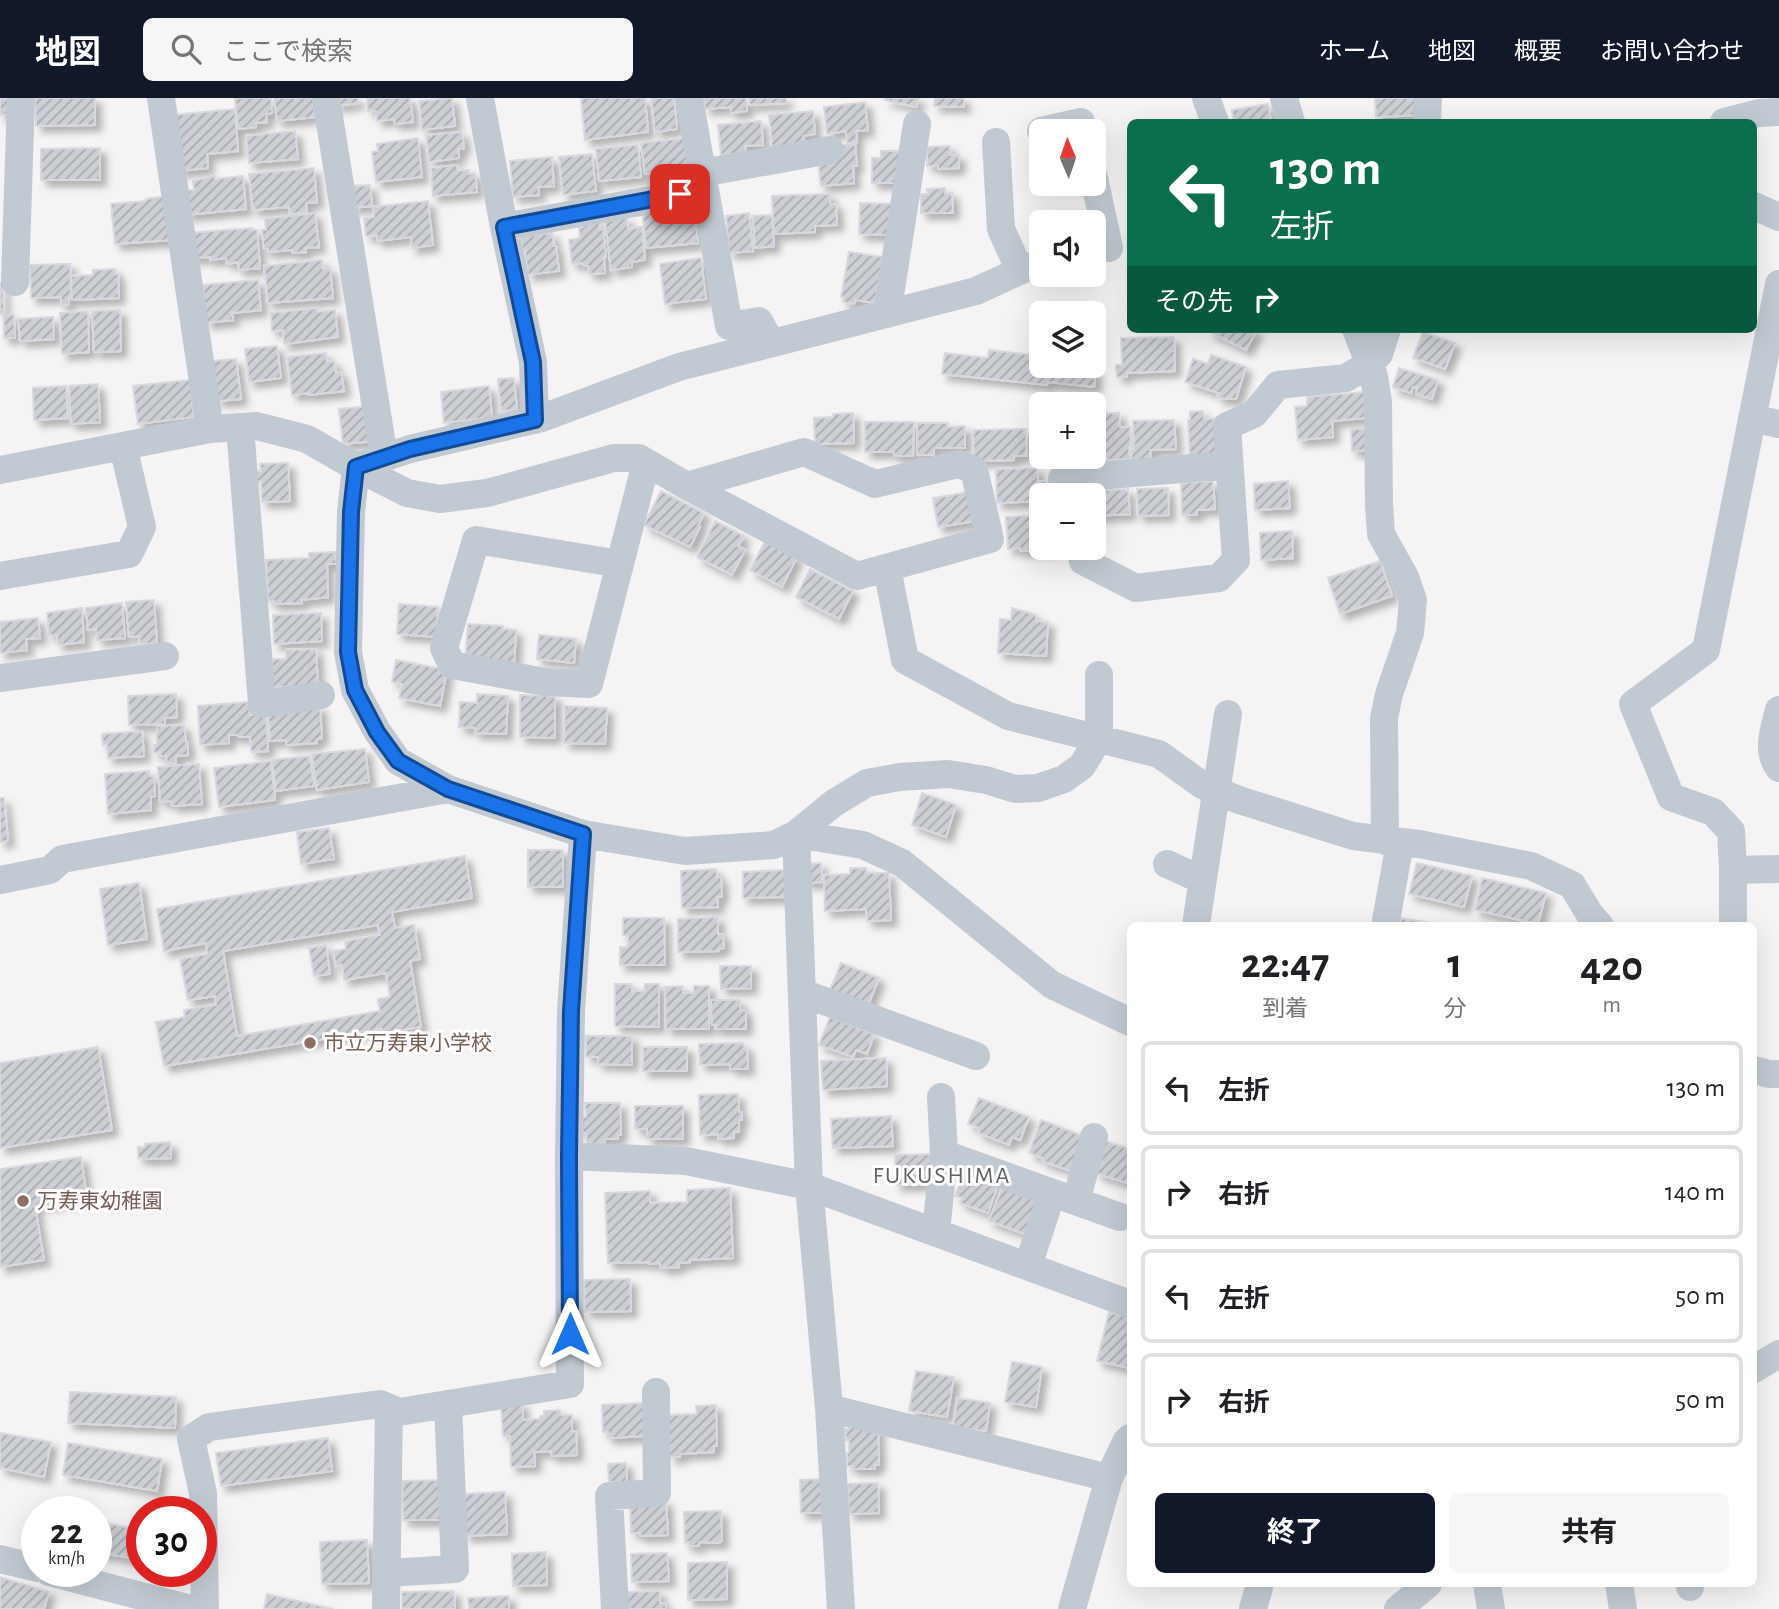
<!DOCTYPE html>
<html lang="ja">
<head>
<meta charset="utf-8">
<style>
	body { margin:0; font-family:"Alegreya Sans","Noto Sans JP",sans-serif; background:#f6f6f6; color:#202124; height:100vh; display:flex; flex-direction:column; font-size:26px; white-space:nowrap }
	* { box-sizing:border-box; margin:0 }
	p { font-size:23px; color:#757577 }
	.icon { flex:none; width:38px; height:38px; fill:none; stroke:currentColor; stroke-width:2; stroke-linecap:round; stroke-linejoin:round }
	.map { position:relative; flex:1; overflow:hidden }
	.side { position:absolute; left:1127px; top:824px; width:630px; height:665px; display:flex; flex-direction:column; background:#fff; border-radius:10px; box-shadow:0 7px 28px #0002 }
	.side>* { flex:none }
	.guide { position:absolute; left:1127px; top:21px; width:630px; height:214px; border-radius:10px; box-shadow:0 7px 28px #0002; background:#0b6e4f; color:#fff; overflow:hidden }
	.needle { width:46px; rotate:358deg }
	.buttons { position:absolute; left:1029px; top:21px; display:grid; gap:14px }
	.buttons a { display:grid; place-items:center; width:77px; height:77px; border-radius:10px; background:#fff; box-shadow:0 7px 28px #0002; font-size:35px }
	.speed { position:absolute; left:21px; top:1398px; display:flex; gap:14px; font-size:35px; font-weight:700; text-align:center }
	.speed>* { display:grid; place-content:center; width:91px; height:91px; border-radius:50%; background:#fff; box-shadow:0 7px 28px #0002; line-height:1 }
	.speed small { font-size:18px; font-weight:400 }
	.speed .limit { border:10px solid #d22; background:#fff; color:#111 }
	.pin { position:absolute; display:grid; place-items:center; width:60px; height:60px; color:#fff; margin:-30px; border-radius:14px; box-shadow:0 4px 10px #0006 }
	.me { position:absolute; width:77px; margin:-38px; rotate:0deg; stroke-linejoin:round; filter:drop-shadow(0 0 5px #0008) }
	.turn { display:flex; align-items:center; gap:24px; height:147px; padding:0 28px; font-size:32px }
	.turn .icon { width:91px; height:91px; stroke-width:2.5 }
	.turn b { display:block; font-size:49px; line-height:60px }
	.then { display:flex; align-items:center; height:66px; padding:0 28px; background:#0003; gap:14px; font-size:26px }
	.eta { display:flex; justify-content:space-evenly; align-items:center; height:119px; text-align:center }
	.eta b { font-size:42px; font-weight:700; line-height:49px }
	.cta { display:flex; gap:14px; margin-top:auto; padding:14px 28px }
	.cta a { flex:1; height:80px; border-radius:10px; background:#111827; color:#fff; font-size:28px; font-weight:700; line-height:80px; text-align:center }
	.cta a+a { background:#f6f6f6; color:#202124 }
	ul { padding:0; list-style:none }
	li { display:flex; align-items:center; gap:21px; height:94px; margin:0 14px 10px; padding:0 14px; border:4px solid #e0e0e0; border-radius:10px }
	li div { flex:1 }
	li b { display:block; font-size:26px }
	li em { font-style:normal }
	header { display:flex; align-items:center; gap:42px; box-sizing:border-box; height:98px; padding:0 35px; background:#111827; color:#fff }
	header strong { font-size:33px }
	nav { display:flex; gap:38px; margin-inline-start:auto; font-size:24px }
	.search { width:490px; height:63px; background:#f6f6f6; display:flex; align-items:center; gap:18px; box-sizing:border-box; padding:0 24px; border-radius:10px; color:#757577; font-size:26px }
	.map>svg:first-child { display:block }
</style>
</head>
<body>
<header>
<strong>地図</strong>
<div class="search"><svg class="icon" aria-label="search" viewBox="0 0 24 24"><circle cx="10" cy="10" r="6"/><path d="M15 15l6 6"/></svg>ここで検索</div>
<nav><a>ホーム</a><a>地図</a><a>概要</a><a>お問い合わせ</a></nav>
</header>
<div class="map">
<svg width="1779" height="1511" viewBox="0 0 1779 1511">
	<defs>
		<pattern id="building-hatch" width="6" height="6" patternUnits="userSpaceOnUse" patternTransform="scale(1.75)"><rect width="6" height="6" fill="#cdcfd5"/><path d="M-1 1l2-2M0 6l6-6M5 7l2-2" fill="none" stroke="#a8abb0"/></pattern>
		<filter id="shadow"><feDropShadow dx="6" dy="6" stdDeviation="3.5" flood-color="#0004"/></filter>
	</defs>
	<rect width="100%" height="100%" fill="#f5f3f3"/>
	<!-- building -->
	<path fill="url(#building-hatch)" stroke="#d7d9de" stroke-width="2" fill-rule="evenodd" filter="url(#shadow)" d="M0 0H11L12 16 0 17Z
		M35 0H95V27L36 28Z
		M235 0H271L272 15 266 16 267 24 256 25V29L238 31Z
		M274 0H313L315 19 277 23Z
		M335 0H358V5L336 8Z
		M367 0H410L413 24 395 26 394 21 377 23 376 13H368Z
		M452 0 455 28 422 32 419 3Z
		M581 0H645L648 34 585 42Z
		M651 0H674L677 31 655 34Z
		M704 0H746L747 13 731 15V9L705 11Z
		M749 0H786V5L750 7Z
		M886 0H919L916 9 885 2Z
		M935 0H964V9L934 8Z
		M1375 0H1421L1422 17 1376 19Z
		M865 4 868 32 856 33 857 44 847 45 846 33 827 36 824 9Z
		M1268 6 1271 24H1234L1232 12Z
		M235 11 238 53 207 56 208 70 179 73 174 17Z
		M813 13 815 36 803 38 804 46 772 49 769 17Z
		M761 23 763 47 745 48 746 55 721 57 718 27Z
		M295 33 298 61 249 65 246 38Z
		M462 34 464 51H458L459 60 429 64 426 37Z
		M418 40 422 79 376 84 372 54 378 53 377 46Z
		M686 40 688 67 669 69 670 73 645 76 641 45Z
		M855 46 857 68H853L854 85 821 88 818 63 833 48Z
		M638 47 641 79 599 83 596 51Z
		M950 48V57H959V70L938 71V68H927V49Z
		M100 50V82H41V51Z
		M881 53H900L899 85H872V60H881Z
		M592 56 596 93 563 97 559 59Z
		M552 59 554 88 538 89 539 97 513 99 510 63Z
		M457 67 458 73 469 72V76L475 75 477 94 433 98 431 70Z
		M314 70 317 104 306 105 307 114 290 116 289 109 253 112 249 76Z
		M215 78V81L243 78 246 111 186 117 184 93 194 92 193 83Z
		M370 87 372 108 352 110 350 88Z
		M945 90V95H952L953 115H921V96H928L927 91Z
		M830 96V106H836L837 127 815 128V134L774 136 772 98Z
		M168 98 172 142 115 146 111 106 146 103V101Z
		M428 103 433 147 412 150 411 139 377 143V137L366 138 364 120 374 119 373 109Z
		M860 105 891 106 890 137 859 136Z
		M693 106 698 145 646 150 642 112Z
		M315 115 319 149 305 150 306 154 292 155V152L268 154V151H264L262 132H266L265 121Z
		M749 115 753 153 729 155 726 118Z
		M772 117 774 148 755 150 753 118Z
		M627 120 628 131 642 129 645 162 632 164V169L611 172 605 122Z
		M599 122 600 131H603L606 159H604L605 175 589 176 588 168H583V165L572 166 569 142 580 140 579 130 584 129V123Z
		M252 130V132H257L260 170 239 172 238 164 227 166 226 160 210 162V159L191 160 189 135Z
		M552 135 554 148H556L559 173 528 177 525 154H523L521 139Z
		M849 154 883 159 875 205 855 202 854 206 843 204 844 199H841Z
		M701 160 706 201 665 206 660 166Z
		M322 162 323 171 330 170 333 200 268 205 264 168Z
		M70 166 71 200H69V206L61 207V199L31 200 30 167Z
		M115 171V176H118L119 200 72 202 71 178 93 177V172Z
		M258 182 261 212 232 215 233 222 206 225 203 187Z
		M0 185H3L4 216H0Z
		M318 210V214L335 212 338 239 284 246 283 232 272 233 271 215Z
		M120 212 121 253 94 254 92 213Z
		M88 213 89 254 62 256 60 215Z
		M4 217H14L15 240H4Z
		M53 219 54 241 20 243 18 221Z
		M1209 231H1257L1246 252 1208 233Z
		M1423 234 1455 245 1445 271 1413 260Z
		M1174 239 1175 273 1127 275V278L1117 279 1116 267H1122L1121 240Z
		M277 248 281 280 249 284 245 251Z
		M989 252 1041 258V268L1096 272 1094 289 1048 284 1047 287 942 276 945 255 988 260Z
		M326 255 327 264 334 263 336 275 341 274 344 293 309 297 308 295 292 297 287 259Z
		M1211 257 1246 269 1236 301 1217 300 1219 295 1185 284 1193 261 1208 266Z
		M236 261 241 301 217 303 213 263Z
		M1399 270 1438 282 1432 301 1416 296 1417 290 1413 289 1411 295 1393 289Z
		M514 280 517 312 501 313 498 281Z
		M190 282 194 319 138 326 133 288Z
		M98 286 100 324 71 326 69 288Z
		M66 288 68 320 34 322 33 290Z
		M489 288 492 319 444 325 441 294Z
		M1364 294 1366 320 1332 323 1333 339 1298 342 1295 309 1307 308V299Z
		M370 308 374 343 343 346 339 311Z
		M1203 313 1204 321 1221 320 1223 360 1190 362 1188 322H1190V314Z
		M853 315 854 345 815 346 814 320 833 319V316Z
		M1119 315 1120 329H1130L1131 349H1129L1130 361 1098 362V370L1089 371V359H1094V316Z
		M1174 322 1176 351 1150 352 1151 366 1132 367 1131 351H1134L1133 323Z
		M865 324H914L913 358H894V354H865Z
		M917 325H948V329L965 328V350H934V357H917Z
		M1026 331 1027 358H1014V362L974 363 973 332Z
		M1351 331H1375L1376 352 1352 353Z
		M288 365 290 403 262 404 261 383 257 384 256 373H261L260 366Z
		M1037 370 1038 383H1046L1047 397H1041V403L997 405 996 371Z
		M1213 383 1215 411 1197 412V417H1182L1181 385Z
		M1288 383 1290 410 1255 412 1254 386Z
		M1168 390 1169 417 1138 418 1137 391Z
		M1128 391 1130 416 1095 418 1093 393Z
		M661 393 704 415 698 428 700 429 690 449 644 427Z
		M971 394 976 423 938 429 933 400Z
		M1041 417V450H1056V451L1020 453V450L1008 451 1006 419Z
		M715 423 744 438 738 448 745 452 732 477 697 459Z
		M1292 433 1293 460 1261 462 1260 435Z
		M765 443 797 459 782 489 750 472Z
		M336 454V466H327L328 499 301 502 302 505 274 506V503H268L266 462 309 460V455Z
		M1380 463 1392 498 1340 516 1328 480Z
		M810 471 853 493 839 521 796 499Z
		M154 502 157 545 140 546 139 538 129 539 126 504Z
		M122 505 125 540 97 542 96 531 88 532 86 510Z
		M399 506 438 509 436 539 397 536Z
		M82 510 84 544 58 547 57 537H49L47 515Z
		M1012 510 1036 517V523L1048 524 1046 558 998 555 1000 521 1011 522Z
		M321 515 322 543 274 546 273 517Z
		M38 520 40 540 26 541 27 552 0 555V524Z
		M468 526 503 528V531L516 532 514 569 465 567Z
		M539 537 576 541 574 565 537 561Z
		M316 551 318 588 273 589 272 561H286V552Z
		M396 562 447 572 440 608 399 600 402 586 392 584Z
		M176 596 177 619 165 620V626L129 627 128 598Z
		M477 596 508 598 506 636 475 635V630L459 629 460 604 477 605Z
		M520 597 555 598V640L520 639Z
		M249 604 250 617 266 616 268 653 251 654 250 639H238V637H229V645L200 647 198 608Z
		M320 608 322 640 317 641V645L286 647V642L270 643 268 611Z
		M565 608 607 610 605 646 564 645Z
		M184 627 186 644H188V657L176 658V665H167L166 658H160V654L154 655V647H157V628Z
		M142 633 144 658 108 660 107 647H103L102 636Z
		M365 651 369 684 317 692 312 656Z
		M310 658 314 688 276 693 272 662Z
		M271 663 275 702 219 709 214 670Z
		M199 666 202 706 172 708 171 703 160 704 158 669Z
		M149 673V678H154L155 698 151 699V712L108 716 105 676Z
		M922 695 956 707 946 739 912 727Z
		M0 700H4L8 743 0 744Z
		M329 730 334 761 301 766 297 734Z
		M528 752H563V789H528Z
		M465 758 472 800 392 814 395 830 414 827 420 861 410 863 421 929 383 935 382 931 164 968 156 924 185 919 184 912 216 907 215 898 188 902 180 861 207 856 206 845 164 853 157 811ZM378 827 380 837 345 843 346 851 333 853 336 868 342 867 344 882 386 875 390 899 378 901 380 913 237 938 223 853Z
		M821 765 822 784 805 785 804 766Z
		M1417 765 1472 778 1464 809 1409 796Z
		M850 770H866V775H889L891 822 867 823 866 811 825 813 824 777 850 776Z
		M716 771 717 779H721L722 799H717L718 809 682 810 681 773Z
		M785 772 786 799 743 800V774Z
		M1482 780 1546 795 1538 826 1475 812Z
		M139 785 147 841 108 847 100 791Z
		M718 819V836H723L724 850 719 851V853L678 854V821Z
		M623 820H664L665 867H620V849H628V838L623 837Z
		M1401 820 1426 824 1425 828H1399Z
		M326 847 330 876 314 878 309 850Z
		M841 865 879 880 866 912 828 897Z
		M720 868H751V890L721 891Z
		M615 886H632V893H644L645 886H659V929L615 928Z
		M683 888V895H694V888H709V931H666L665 889Z
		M711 902H740V912H746V931H715L716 927H712Z
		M830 919 874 936 867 956 856 952 853 959 819 947Z
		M586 938H632V967L598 966V959H586Z
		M743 945 744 950H747L748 971H730V966L700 967 699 946Z
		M98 949 112 1032 0 1050V965Z
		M643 949H687V973H643Z
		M886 960 887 988 823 992 821 963Z
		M738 996 739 1014H742V1022H739V1034H734V1040L718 1041V1036L700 1037 699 997Z
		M979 1000 1029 1019 1020 1042 1012 1039 1009 1047 978 1035 979 1030 968 1026Z
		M585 1005H620L621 1037H618V1041H605V1045L587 1046 586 1035H579V1019H586Z
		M635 1008H683V1041H647V1031H635Z
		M891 1018 893 1048 833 1050 831 1021Z
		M1041 1022 1084 1038 1071 1073 1042 1063 1043 1060 1029 1055Z
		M1105 1043 1130 1051V1086L1095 1075Z
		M170 1044 171 1060 146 1061V1060H138V1049H145V1046Z
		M934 1056 935 1086 896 1087 895 1057Z
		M81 1059 87 1100 35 1108 44 1162 0 1169V1071Z
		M964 1074 998 1087 988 1115 960 1105 962 1100 955 1098Z
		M1003 1087 1039 1100 1025 1136 989 1123Z
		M730 1090 733 1160 690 1162V1164L678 1165 679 1169 661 1170 660 1165 649 1166V1164L608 1165 605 1095 650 1093V1105L687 1104V1092Z
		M630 1181 631 1213 585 1214 584 1182Z
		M1109 1214 1130 1219V1270L1097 1263Z
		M1012 1264 1042 1269 1036 1309 1005 1304Z
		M916 1273 954 1279 947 1319 909 1313Z
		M70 1294 176 1299 175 1330 68 1325Z
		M957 1300 990 1305 986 1333 953 1329Z
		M501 1305H522L523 1322 540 1321V1318H544V1313L560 1312 561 1317H572V1333H576L577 1357 551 1358V1353L534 1354 535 1368 511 1369 510 1338H503Z
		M646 1305 647 1338 608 1340V1334H603L602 1307Z
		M716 1307 717 1348H714V1354L680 1356V1359H670L668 1317 697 1316 696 1308Z
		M878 1328 879 1367H875V1371H853V1368H847V1355H849V1342H846L845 1331H849V1329Z
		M0 1335 51 1344 44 1379 0 1370Z
		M328 1340 332 1373 221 1388 216 1355Z
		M68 1345 162 1361 157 1393 63 1377Z
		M626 1365 627 1384H609L608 1366Z
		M824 1381 825 1415H801L800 1382Z
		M449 1382 450 1422H403L402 1383Z
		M878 1385 879 1415 849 1416 848 1386Z
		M505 1394 507 1436 465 1438 463 1396Z
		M666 1402 668 1437 640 1438V1435H631L630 1403Z
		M721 1413 722 1443H720V1445L699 1444V1448H689V1444L685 1445 684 1414Z
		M96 1423 142 1432V1462L96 1454Z
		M367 1442 369 1485 322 1486 320 1444Z
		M546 1454 547 1487 513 1488 512 1456Z
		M667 1455 669 1483 632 1484 631 1456Z
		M727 1464V1501L688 1502V1465Z
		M0 1479 49 1494 44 1511H0Z
		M454 1493 455 1511H402V1494Z
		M660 1493V1505H666V1511H624V1494Z
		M267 1496 333 1511H264Z
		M509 1498V1511H469L468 1500Z"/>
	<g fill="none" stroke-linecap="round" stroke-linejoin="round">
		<!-- minor -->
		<path stroke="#c1cad2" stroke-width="28" d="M161 0 210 331
			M326 0 384 359
			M480 0 504 129 533 264 535 322
			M689 0 729 228 759 223 771 245
			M1206 0 1215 24
			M1284 0 1291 24
			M1427 24 1428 0
			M1724 24 1759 15 1779 14
			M1041 33 1081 24
			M996 44 1001 131 1020 173
			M702 75 830 52
			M1094 80 1109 150
			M1754 108 1779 119
			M504 129 705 92
			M15 184 21 0
			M887 216 917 26
			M1356 231 1374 278 1378 304 1379 407 1381 436 1405 479 1413 502 1410 535 1389 596 1384 620 1385 743
			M1752 320 1779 326
			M240 329 262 606 321 597
			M356 369 351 414 348 554 355 592 377 633 398 663 448 691 583 736 685 753 774 747 796 736 834 705 867 685 900 679 948 676 986 682 1015 691 1038 690 1064 681 1082 668 1099 640V577
			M356 369 410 351 542 320 679 269 976 193 1028 169 1041 166
			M0 372 210 331 257 328 307 341 356 369 407 395 440 401 487 395 614 360H639L687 388 857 478 990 441 974 372 959 366 875 386 804 354 687 388
			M1070 397 1062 381 1229 367
			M1080 450 1083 463 1136 490 1219 480 1236 462 1227 328 1254 316 1278 287 1346 280 1369 266 1379 256 1387 231
			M620 466 476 442 444 550 452 567 545 584 589 586 646 365
			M887 470 905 562 1008 618 1159 656 1202 687 1239 702 1353 738 1419 746 1531 768 1572 787 1589 815 1600 828
			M0 478 129 456 142 429 123 348
			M0 580 165 558
			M1779 612C1774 631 1766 653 1779 670
			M796 736 809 1088 829 1310 841 1511
			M796 736 863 747 902 765 1052 887 1130 924
			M1167 766 1202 782
			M1733 772 1779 771
			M0 782 50 772 62 761 448 691
			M1196 827 1228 616
			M1385 828 1400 745
			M1733 828V772L1731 733 1713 714 1671 699 1633 606 1706 552 1779 186
			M802 895 976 958
			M1754 972 1769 976H1779
			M944 1056 1120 1119
			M569 1058 686 1063 809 1088 1130 1206
			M1076 1103 1094 1039
			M936 1134 944 1056 941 999
			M1028 1168 1052 1095
			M1754 1271 1779 1256
			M829 1310 1109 1380
			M0 1461 37 1470
			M49 1474 191 1511
			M386 1475 455 1471 448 1306
			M1487 1486 1491 1511
			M1619 1486 1623 1511
			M1690 1486V1489
			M205 1511 203 1395 191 1341 209 1329 380 1306 399 1314 570 1286 569 1058 571 913 583 736
			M386 1511 389 1310
			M615 1511 609 1398 657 1395 656 1294
			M1072 1511 1109 1380 1126 1344 1130 1340
			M1253 1511 1260 1486
			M1398 1511 1428 1486"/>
	</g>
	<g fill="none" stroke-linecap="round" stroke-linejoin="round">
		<!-- route casing -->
		<g stroke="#114b97" stroke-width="18">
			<path id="route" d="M570 1236 569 1058 571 913 583 736 448 691 398 663 377 634 355 592 348 554 351 414 356 369 410 351 535 322 533 264 504 129 680 96"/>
		</g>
		<!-- route -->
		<use href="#route" stroke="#1a73e8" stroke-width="12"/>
	</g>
	<!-- markers -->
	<g fill="#8d6e63" stroke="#fff" stroke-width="2.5">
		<circle cx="310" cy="945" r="7"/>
		<circle cx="23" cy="1103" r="7"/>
	</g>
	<g text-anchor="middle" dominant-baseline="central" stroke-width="6" stroke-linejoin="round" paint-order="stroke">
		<!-- education labels -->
		<g font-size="21" fill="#785e54" stroke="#fff" text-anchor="start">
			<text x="324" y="945">市立万寿東小学校</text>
			<text x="37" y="1103">万寿東幼稚園</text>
		</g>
		<!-- quarter labels -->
		<g font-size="24" letter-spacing="2" fill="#5f6368" stroke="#fff">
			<text x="942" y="1078">FUKUSHIMA</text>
		</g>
	</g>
</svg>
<div class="buttons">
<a><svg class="needle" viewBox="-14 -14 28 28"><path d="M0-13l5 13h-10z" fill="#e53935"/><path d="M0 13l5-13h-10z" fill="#757577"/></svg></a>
<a><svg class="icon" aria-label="sound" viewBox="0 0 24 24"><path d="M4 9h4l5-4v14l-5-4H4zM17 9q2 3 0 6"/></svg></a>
<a><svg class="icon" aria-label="layers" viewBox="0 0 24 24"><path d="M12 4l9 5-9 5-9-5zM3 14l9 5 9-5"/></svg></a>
<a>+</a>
<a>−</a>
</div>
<div class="speed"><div>22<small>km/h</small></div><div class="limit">30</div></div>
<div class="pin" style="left:680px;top:96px;background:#d93025"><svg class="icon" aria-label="arrive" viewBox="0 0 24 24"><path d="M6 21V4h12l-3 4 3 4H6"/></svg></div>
<svg class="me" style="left:570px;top:1236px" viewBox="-20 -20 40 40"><path d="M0-17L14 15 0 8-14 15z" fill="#1a73e8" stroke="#fff" stroke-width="4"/></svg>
<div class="guide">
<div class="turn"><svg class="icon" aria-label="left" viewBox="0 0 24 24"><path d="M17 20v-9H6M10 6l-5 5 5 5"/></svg><div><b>130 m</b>左折</div></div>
<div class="then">その先<svg class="icon" aria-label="right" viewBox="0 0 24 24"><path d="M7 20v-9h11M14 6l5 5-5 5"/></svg></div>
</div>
<section class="side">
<div class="eta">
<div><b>22:47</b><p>到着</p></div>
<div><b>1</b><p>分</p></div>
<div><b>420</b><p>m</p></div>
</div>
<ul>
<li><svg class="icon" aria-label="left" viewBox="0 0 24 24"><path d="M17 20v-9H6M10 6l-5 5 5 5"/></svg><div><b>左折</b></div><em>130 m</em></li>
<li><svg class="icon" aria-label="right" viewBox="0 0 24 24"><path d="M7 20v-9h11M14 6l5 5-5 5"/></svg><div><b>右折</b></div><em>140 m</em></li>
<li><svg class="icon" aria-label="left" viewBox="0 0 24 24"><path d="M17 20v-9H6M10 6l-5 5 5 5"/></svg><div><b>左折</b></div><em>50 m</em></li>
<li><svg class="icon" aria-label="right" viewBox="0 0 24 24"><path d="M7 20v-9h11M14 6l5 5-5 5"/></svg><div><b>右折</b></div><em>50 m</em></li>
</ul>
<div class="cta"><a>終了</a><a>共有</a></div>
</section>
</div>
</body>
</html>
